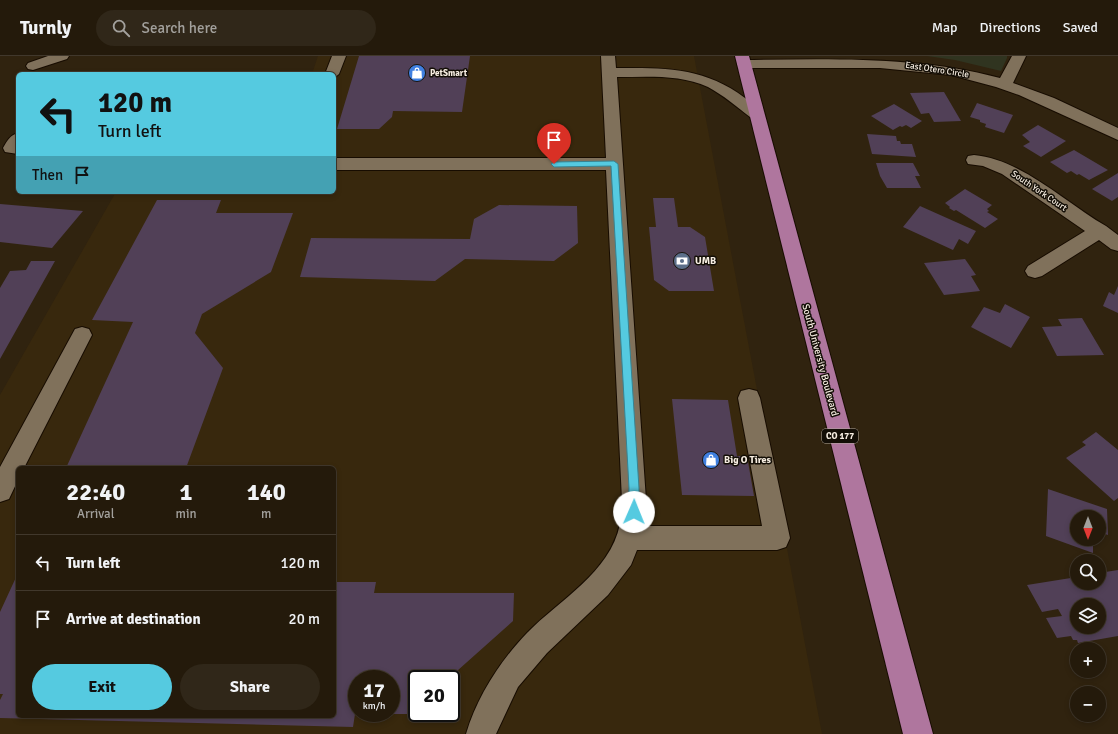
<!DOCTYPE html>
<html lang="en">
<head>
<meta charset="utf-8">
<style>
	body { margin:0; font-family:Signika,sans-serif; background:#302719; color:#f1f3f6; height:100vh; display:flex; flex-direction:column; font-size:15px; white-space:nowrap }
	* { box-sizing:border-box; margin:0 }
	p { font-size:13px; color:#a3a19d }
	.icon { flex:none; width:22px; height:22px; fill:none; stroke:currentColor; stroke-width:2; stroke-linecap:round; stroke-linejoin:round }
	.map { position:relative; flex:1; overflow:hidden }
	.details { position:absolute; left:16px; top:410px; width:320px; height:252px; display:flex; flex-direction:column; background:#241a0b; border-radius:6px; box-shadow:0 2px 6px #0003,0 0 0 1px #41382c }
	.details>* { flex:none }
	.banner { position:absolute; left:16px; top:16px; width:320px; height:122px; border-radius:6px; box-shadow:0 2px 6px #0003,0 0 0 1px #41382c; background:#55cae0; color:#111; overflow:hidden }
	.needle { width:26px; rotate:180deg }
	.tools { position:absolute; left:1070px; top:454px; display:grid; gap:8px }
	.tools a { display:grid; place-items:center; width:36px; height:36px; border-radius:50%; background:#241a0b; box-shadow:0 2px 6px #0003,0 0 0 1px #41382c; font-size:20px }
	.speed { position:absolute; left:348px; top:614px; display:flex; gap:8px; font-size:20px; font-weight:700; text-align:center }
	.speed>* { display:grid; place-content:center; width:52px; height:52px; border-radius:50%; background:#241a0b; box-shadow:0 2px 6px #0003,0 0 0 1px #41382c; line-height:1 }
	.speed small { font-size:10px; font-weight:400 }
	.speed .limit { border:2px solid #111; border-radius:6px; background:#fff; color:#111 }
	.pin { position:absolute; display:grid; place-items:center; width:34px; height:34px; color:#fff; margin:-41px -17px; border-radius:50% 50% 50% 0; rotate:-45deg; box-shadow:0 0 4px #0007 }
	.pin .icon { rotate:45deg }
	.me { position:absolute; width:44px; margin:-22px; rotate:1deg; stroke-linejoin:round; filter:drop-shadow(0 0 3px #0008) }
	.turn { display:flex; align-items:center; gap:14px; height:84px; padding:0 16px; font-size:18px }
	.turn .icon { width:52px; height:52px; stroke-width:2.5 }
	.turn b { display:block; font-size:28px; line-height:34px }
	.then { display:flex; align-items:center; height:38px; padding:0 16px; background:#0003; gap:8px; font-size:15px }
	.eta { display:flex; justify-content:space-evenly; align-items:center; height:68px; text-align:center }
	.eta b { font-size:24px; font-weight:700; line-height:28px }
	.button { display:flex; gap:8px; margin-top:auto; padding:8px 16px }
	.button a { flex:1; height:46px; border-radius:24px; background:#55cae0; color:#111; font-size:16px; font-weight:700; line-height:46px; text-align:center }
	.button a+a { background:#302719; color:#f1f3f6 }
	ul { padding:0; list-style:none }
	li { display:flex; align-items:center; gap:12px; height:56px; padding:0 16px; border-top:1px solid #41382c }
	li div { flex:1 }
	li b { display:block; font-size:15px }
	li em { font-style:normal }
	header { display:flex; align-items:center; gap:24px; box-sizing:border-box; height:56px; padding:0 20px; background:#241a0b; border-bottom:1px solid #41382c }
	header strong { font-size:19px }
	nav { display:flex; gap:22px; margin-inline-start:auto; font-size:14px }
	.search { width:280px; height:36px; background:#302719; display:flex; align-items:center; gap:10px; box-sizing:border-box; padding:0 14px; border-radius:22px; color:#a3a19d; font-size:15px }
	.map>svg:first-child { display:block }
</style>
</head>
<body>
<header>
<strong>Turnly</strong>
<div class="search"><svg class="icon" aria-label="search" viewBox="0 0 24 24"><circle cx="10" cy="10" r="6"/><path d="M15 15l6 6"/></svg>Search here</div>
<nav><a>Map</a><a>Directions</a><a>Saved</a></nav>
</header>
<div class="map">
<svg width="1118" height="678" viewBox="0 0 1118 678">
	<rect width="100%" height="100%" fill="#30230f"/>
	<!-- built -->
	<path fill="#38280d" fill-rule="evenodd" d="M318 0H694L822 678H0V339L116 136H334V18H312ZM18 412H334V660H18ZM357 623H391V657H357ZM417 623H451V657H417Z"/>
	<!-- green -->
	<path fill="#303420" d="M927 0H1007V2L1001 15 955 4Z"/>
	<!-- building -->
	<path fill="#514057" fill-rule="evenodd" d="M359 0H470L462 56 393 55 392 61 379 73H337Z
		M944 36 961 65 934 66 929 57 921 58 910 37Z
		M977 47 1013 59 1004 77 985 71 986 68 980 66V64L970 61Z
		M894 48 922 65 911 72 906 69 902 71 900 70 893 74 871 60Z
		M1038 69 1066 85 1041 101 1023 90 1030 86 1022 79Z
		M867 78 896 80 897 85H900L901 88H912L916 101 872 98Z
		M1074 94 1108 114 1089 124 1079 118 1077 119 1071 115 1067 117 1050 106Z
		M876 107H913L920 120H915L921 132H887L880 120Z
		M1118 117V141L1112 145 1092 133Z
		M965 133 992 149 987 153 989 155 987 156 998 163 985 172 956 154 954 155 949 152 950 151 945 147Z
		M653 142H674L678 171H690L705 181 714 235H669L654 224 649 171H656Z
		M157 144H221L216 157H293L271 216 202 258 195 277 223 312 186 412H66L133 266 92 264Z
		M0 148 83 155 52 192 0 186Z
		M499 149 577 150 578 187 554 205 465 203 435 225 300 221 311 182 470 183 474 163Z
		M920 150 976 175 968 188 959 183 953 194 903 171Z
		M965 203 976 219 971 220 980 235 944 239 924 207Z
		M31 205H55L0 303V232L10 215 26 214Z
		M1118 230V257L1103 250 1109 236 1114 239Z
		M1005 248 1030 261 1011 292 971 271 984 251 1000 257Z
		M1082 262 1104 299 1057 300 1042 271 1062 270 1058 263Z
		M672 343 728 344 737 400H747L754 440 682 439Z
		M1096 376 1118 394V442L1114 445 1066 402 1086 389 1082 386Z
		M1048 433 1107 453 1108 479 1099 476V461H1077V483H1093V497L1046 480Z
		M1118 514V580L1078 587 1077 584H1073L1071 580 1057 582 1046 562 1062 560 1058 553 1042 556 1027 529 1077 521V527H1099V517ZM1077 549H1099V571H1077Z
		M18 517V660H334V526H376L374 537H514L513 565 448 623H417V650L408 658H355L353 671 0 662V644L3 638H0V556ZM357 623H391V657H357Z"/>
	<g fill="none" stroke-linecap="round" stroke-linejoin="round">
		<!-- minor casing -->
		<g stroke="#170c00" stroke-width="2">
			<path id="minor" d="M48 0H69L67 3 33 14 28 13 26 10 28 7Z
				M332 0H346L339 18 334 22V18H325Z
				M601 0H615L616 12C666 12 704 11 745 42 751 47 759 51 764 58L762 61 756 63 750 61C737 51 723 39 708 31 680 18 647 21 617 21L646 444 645 470H762L738 342 741 335 749 333 757 335 760 342 790 482 786 491 777 494H637L631 509 608 539 547 597 518 631 496 678H466C477 641 500 605 527 577 559 544 610 517 620 468 622 461 621 452 622 444L606 114H334V102H606Z
				M1012 0H1026L1013 27 1054 42 1118 72V84L1019 39 996 31 951 19 880 12H744L739 11 737 8 739 5 744 4C831 3 916 0 1000 22Z
				M18 77V98L5 96 3 92C7 85 10 79 18 77Z
				M974 99C1021 103 1066 147 1106 170L1118 179V195L1111 193 1099 184 1042 220 1035 222 1028 220 1025 215 1028 210 1085 175 1002 118 983 110 968 108 966 104 968 100Z
				M82 271 89 273 92 279 24 412H18V424L9 443 0 446V411L75 273Z"/>
		</g>
		<!-- major casing -->
		<g stroke="#170c00" stroke-width="2">
			<path id="major" d="M735 0H749L933 678H903Z"/>
		</g>
		<!-- minor -->
		<use href="#minor" fill="#80715b" fill-rule="evenodd"/>
		<!-- major -->
		<use href="#major" fill="#af769e" fill-rule="evenodd"/>
	</g>
	<!-- route -->
	<path fill="#55cae0" stroke="#378392" d="M614 105 618 108 639 432V456L637 459 634 461 630 459 628 456 629 432 611 110 554 111 551 108 554 106Z"/>
	<!-- icons -->
	<defs>
		<g id="shop-disc" transform="scale(0.9)"><circle r="9.5" fill="#3f7fe0" stroke="#130e06"/><path d="M-5-2.5h2.3a2.7 3.5 0 0 1 5.4 0H5L5.5 6h-11ZM-1.5-2.5h3a1.5 2.3 0 0 0-3 0Z" fill="#fff"/></g>
		<g id="bank-disc" transform="scale(0.9)"><circle r="9.5" fill="#5c6f8a" stroke="#130e06"/><path d="M-6-4H6V4H-6ZM0-2.3a2.3 2.3 0 1 0 0 4.6a2.3 2.3 0 1 0 0-4.6Z" fill="#fff"/></g>
	</defs>
	<g fill-rule="evenodd">
		<use href="#shop-disc" x="417" y="17"/>
		<use href="#bank-disc" x="682" y="205"/>
		<use href="#shop-disc" x="711" y="404"/>
	</g>
	<g text-anchor="middle" dominant-baseline="central" stroke-width="3" stroke-linejoin="round" paint-order="stroke">
		<!-- far-street labels -->
		<g font-size="9" fill="#f7eee2" stroke="#130e06">
			<text transform="translate(937 14) rotate(9)">East Otero Circle</text>
			<text transform="translate(1039 135) rotate(34)">South York Court</text>
		</g>
		<!-- far-poi labels -->
		<g font-size="9" font-weight="bold" fill="#f7eee2" stroke="#130e06" text-anchor="start">
			<text x="430" y="17">PetSmart</text>
		</g>
		<!-- shield labels -->
		<rect fill="#130e06" stroke="#b3aba0" stroke-width="1" x="822" y="373" width="36" height="14" rx="3"/>
		<g font-size="9" font-weight="bold" fill="#f7eee2">
			<text x="840" y="380">CO 177</text>
		</g>
		<!-- poi labels -->
		<g font-size="10" font-weight="bold" fill="#f7eee2" stroke="#130e06" text-anchor="start">
			<text x="695" y="205">UMB</text>
			<text x="724" y="404">Big O Tires</text>
		</g>
		<!-- street labels -->
		<g font-size="10" fill="#f7eee2" stroke="#130e06">
			<text transform="translate(820 304) rotate(75)">South University Boulevard</text>
		</g>
	</g>
</svg>
<div class="tools">
<a><svg class="needle" viewBox="-14 -14 28 28"><path d="M0-13l5 13h-10z" fill="#e53935"/><path d="M0 13l5-13h-10z" fill="#a3a19d"/></svg></a>
<a><svg class="icon" aria-label="search" viewBox="0 0 24 24"><circle cx="10" cy="10" r="6"/><path d="M15 15l6 6"/></svg></a>
<a><svg class="icon" aria-label="layers" viewBox="0 0 24 24"><path d="M12 4l9 5-9 5-9-5zM3 14l9 5 9-5"/></svg></a>
<a>+</a>
<a>−</a>
</div>
<div class="speed"><div>17<small>km/h</small></div><div class="limit">20</div></div>
<div class="pin" style="left:554px;top:108px;background:#d93025"><svg class="icon" aria-label="arrive" viewBox="0 0 24 24"><path d="M6 21V4h12l-3 4 3 4H6"/></svg></div>
<svg class="me" style="left:634px;top:456px" viewBox="-20 -20 40 40"><circle r="19" fill="#fff"/><path d="M0-13L10 11 0 6-10 11z" fill="#55cae0"/></svg>
<div class="banner">
<div class="turn"><svg class="icon" aria-label="left" viewBox="0 0 24 24"><path d="M17 20v-9H6M10 6l-5 5 5 5"/></svg><div><b>120 m</b>Turn left</div></div>
<div class="then">Then<svg class="icon" aria-label="arrive" viewBox="0 0 24 24"><path d="M6 21V4h12l-3 4 3 4H6"/></svg></div>
</div>
<section class="details">
<div class="eta">
<div><b>22:40</b><p>Arrival</p></div>
<div><b>1</b><p>min</p></div>
<div><b>140</b><p>m</p></div>
</div>
<ul>
<li><svg class="icon" aria-label="left" viewBox="0 0 24 24"><path d="M17 20v-9H6M10 6l-5 5 5 5"/></svg><div><b>Turn left</b></div><em>120 m</em></li>
<li><svg class="icon" aria-label="arrive" viewBox="0 0 24 24"><path d="M6 21V4h12l-3 4 3 4H6"/></svg><div><b>Arrive at destination</b></div><em>20 m</em></li>
</ul>
<div class="button"><a>Exit</a><a>Share</a></div>
</section>
</div>
</body>
</html>
